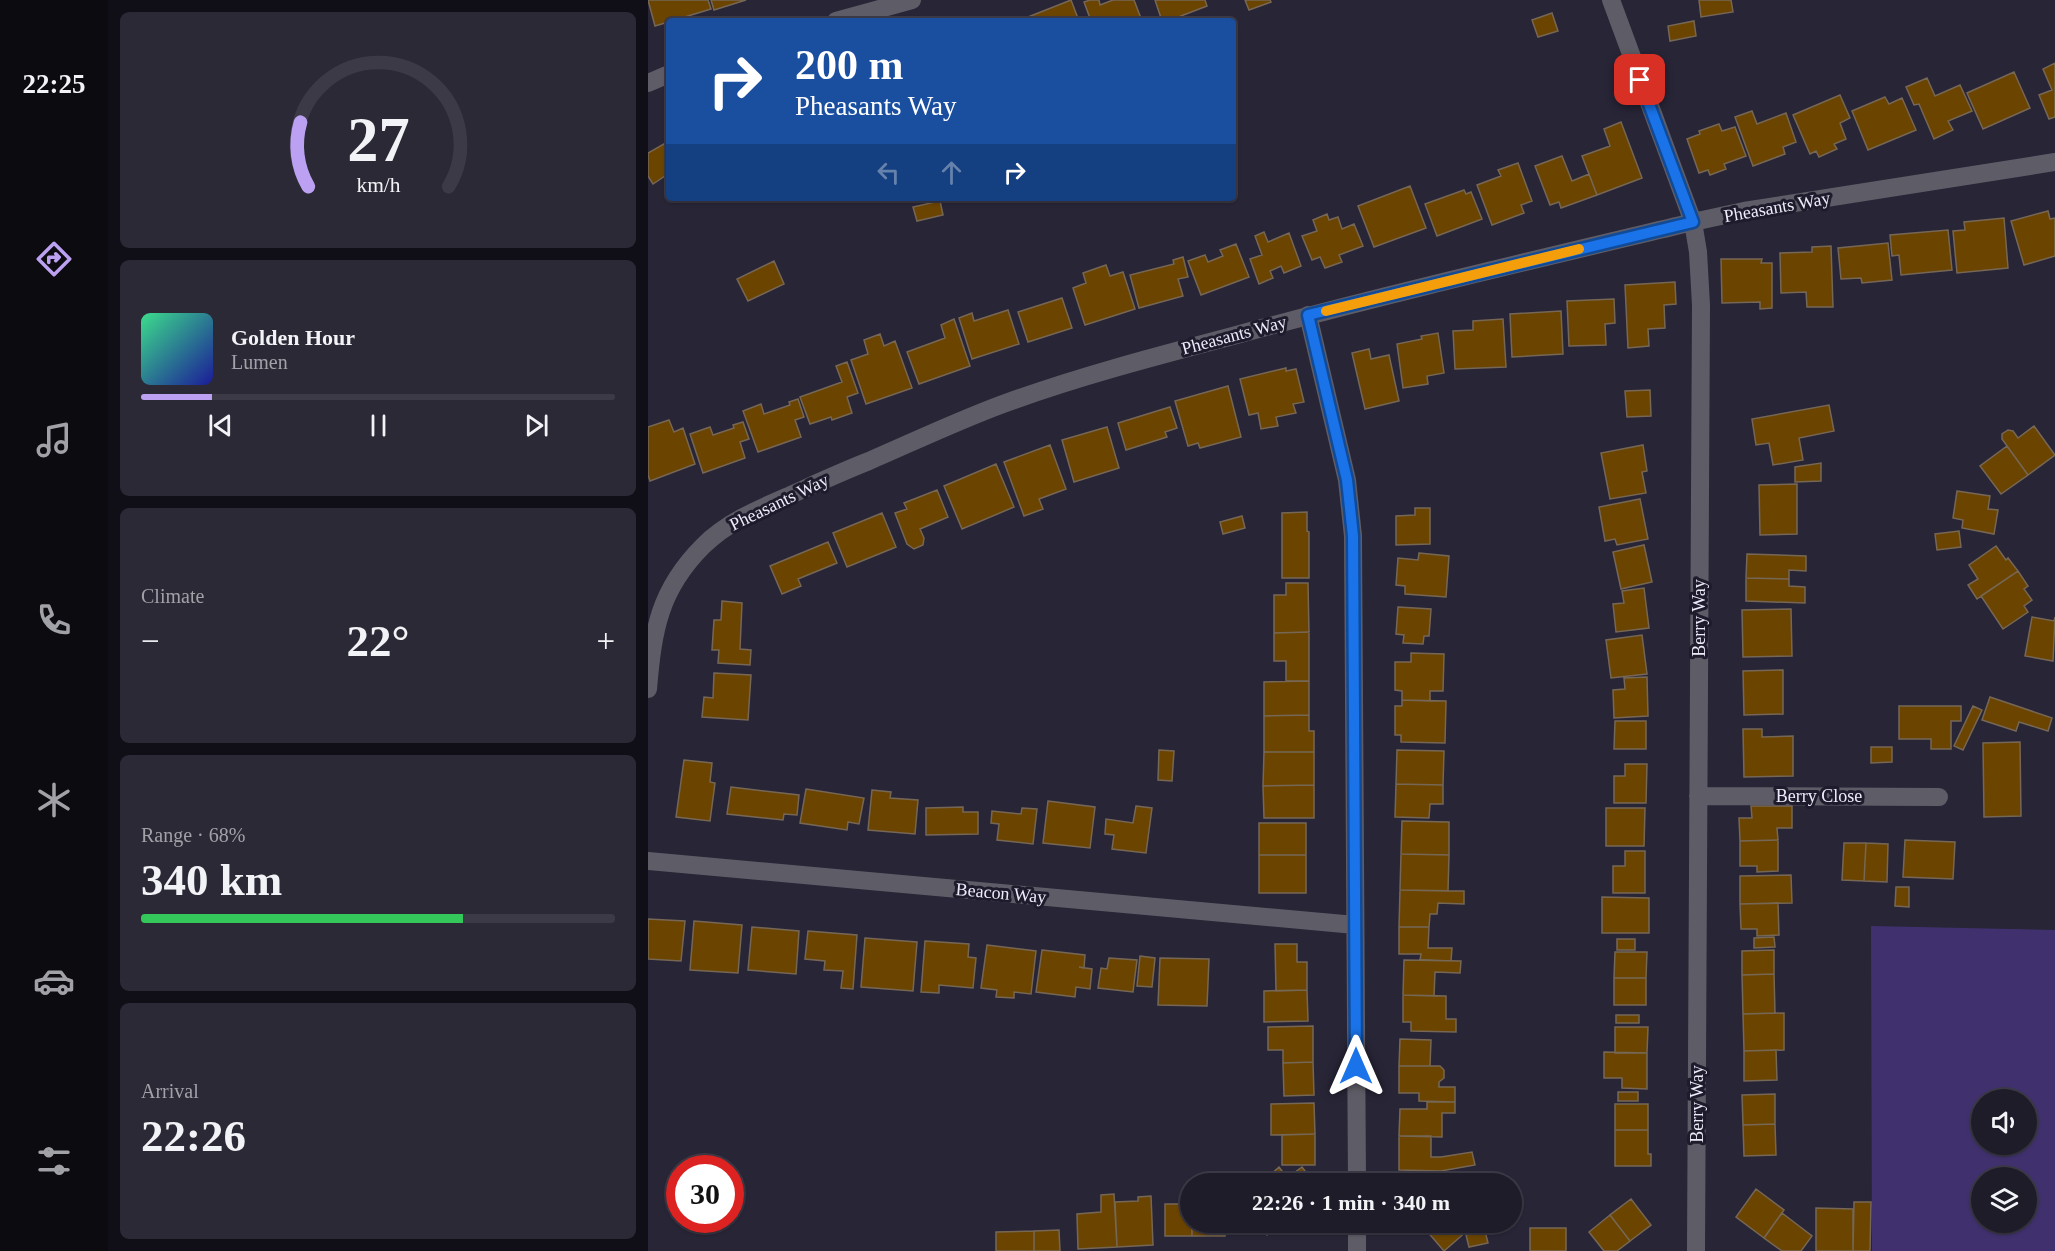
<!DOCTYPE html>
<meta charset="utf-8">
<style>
body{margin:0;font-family:"Times New Roman",serif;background:#2b2935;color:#f1f3f6;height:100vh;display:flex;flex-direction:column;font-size:22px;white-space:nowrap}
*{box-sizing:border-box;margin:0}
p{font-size:20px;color:#a1a1a8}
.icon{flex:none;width:33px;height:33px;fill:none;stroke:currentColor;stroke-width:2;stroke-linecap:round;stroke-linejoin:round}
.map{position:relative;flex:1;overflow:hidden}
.panel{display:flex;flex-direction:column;gap:12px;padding:12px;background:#100f17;width:540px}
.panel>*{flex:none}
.guide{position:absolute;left:18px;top:18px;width:570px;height:183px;border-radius:6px;box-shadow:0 2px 4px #0004,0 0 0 2px #3c3a46;background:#1a4fa0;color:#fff;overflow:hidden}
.fabs{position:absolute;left:1323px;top:1089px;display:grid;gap:12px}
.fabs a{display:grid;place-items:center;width:66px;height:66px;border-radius:50%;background:#1e1c29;box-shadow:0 2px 4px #0004,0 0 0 2px #3c3a46;font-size:30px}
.speed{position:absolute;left:18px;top:1155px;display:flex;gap:12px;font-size:30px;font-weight:700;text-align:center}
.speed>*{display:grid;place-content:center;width:78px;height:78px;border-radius:50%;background:#1e1c29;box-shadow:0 2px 4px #0004,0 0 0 2px #3c3a46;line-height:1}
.speed .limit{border:9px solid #d22;background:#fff;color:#111}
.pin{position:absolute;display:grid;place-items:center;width:51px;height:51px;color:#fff;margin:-26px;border-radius:12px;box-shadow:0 3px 9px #0006}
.me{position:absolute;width:66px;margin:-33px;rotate:0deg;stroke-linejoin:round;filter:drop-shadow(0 0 4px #0008)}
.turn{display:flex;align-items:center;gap:21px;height:126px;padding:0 30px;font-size:27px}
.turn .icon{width:78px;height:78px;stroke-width:2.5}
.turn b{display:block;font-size:42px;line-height:51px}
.lanes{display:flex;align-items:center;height:57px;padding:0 30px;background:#0003;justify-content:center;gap:30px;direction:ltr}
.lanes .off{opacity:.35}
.big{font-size:45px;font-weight:700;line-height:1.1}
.panel .card{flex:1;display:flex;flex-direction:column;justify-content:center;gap:9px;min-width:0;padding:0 21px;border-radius:9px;background:#2b2935}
.panel .dial{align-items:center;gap:0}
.dial svg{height:156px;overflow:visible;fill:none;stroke:#3c3a46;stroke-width:7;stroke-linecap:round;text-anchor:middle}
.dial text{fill:#f1f3f6;stroke:none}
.song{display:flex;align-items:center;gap:18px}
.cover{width:72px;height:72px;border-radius:9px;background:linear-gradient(135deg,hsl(150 70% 55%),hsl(240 70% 35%))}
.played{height:6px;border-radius:3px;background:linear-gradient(90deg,#bca0f2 15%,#3c3a46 15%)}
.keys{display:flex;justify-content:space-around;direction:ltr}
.heat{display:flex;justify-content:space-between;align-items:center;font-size:33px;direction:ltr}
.charge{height:9px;border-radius:4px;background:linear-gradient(90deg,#34c759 68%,#3c3a46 0)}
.trip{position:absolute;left:532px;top:1173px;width:342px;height:60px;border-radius:30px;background:#1e1c29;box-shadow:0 2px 4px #0004,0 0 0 2px #3c3a46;font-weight:700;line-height:60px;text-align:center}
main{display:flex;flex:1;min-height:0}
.tab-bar{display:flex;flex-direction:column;width:108px;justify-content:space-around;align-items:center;background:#0c0b10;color:#a1a1a8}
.tab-bar .icon{width:42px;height:42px}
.tab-bar .current{color:#bca0f2}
.tab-bar b{font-size:27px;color:#f1f3f6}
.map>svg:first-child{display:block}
</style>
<main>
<nav class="tab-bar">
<b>22:25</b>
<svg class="icon current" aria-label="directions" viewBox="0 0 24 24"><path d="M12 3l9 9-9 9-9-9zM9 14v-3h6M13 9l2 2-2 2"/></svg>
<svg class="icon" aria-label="music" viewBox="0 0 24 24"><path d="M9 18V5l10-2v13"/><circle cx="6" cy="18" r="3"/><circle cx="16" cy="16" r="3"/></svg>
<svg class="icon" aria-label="phone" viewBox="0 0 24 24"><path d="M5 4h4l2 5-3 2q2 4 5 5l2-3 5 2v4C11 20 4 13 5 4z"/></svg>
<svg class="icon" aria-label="climate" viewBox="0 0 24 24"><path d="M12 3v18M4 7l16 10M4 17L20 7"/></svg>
<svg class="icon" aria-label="car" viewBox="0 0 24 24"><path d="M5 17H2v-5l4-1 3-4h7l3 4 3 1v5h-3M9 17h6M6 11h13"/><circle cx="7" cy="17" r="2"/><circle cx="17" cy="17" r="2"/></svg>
<svg class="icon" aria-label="filters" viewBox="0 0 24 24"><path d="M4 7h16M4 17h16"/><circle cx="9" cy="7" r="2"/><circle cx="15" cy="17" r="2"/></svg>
</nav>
<section class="panel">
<div class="card dial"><svg viewBox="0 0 100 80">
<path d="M14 69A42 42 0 1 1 86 69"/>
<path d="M14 69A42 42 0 0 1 10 36" stroke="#bca0f2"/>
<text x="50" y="56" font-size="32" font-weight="700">27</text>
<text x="50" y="72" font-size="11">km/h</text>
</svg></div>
<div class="card">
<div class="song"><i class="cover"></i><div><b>Golden Hour</b><p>Lumen</p></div></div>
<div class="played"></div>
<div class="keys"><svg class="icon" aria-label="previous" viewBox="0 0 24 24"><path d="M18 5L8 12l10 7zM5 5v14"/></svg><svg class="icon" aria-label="pause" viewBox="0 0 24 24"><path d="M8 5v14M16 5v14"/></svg><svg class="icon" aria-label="next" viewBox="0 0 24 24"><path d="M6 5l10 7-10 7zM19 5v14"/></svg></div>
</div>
<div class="card"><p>Climate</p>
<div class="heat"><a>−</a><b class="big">22°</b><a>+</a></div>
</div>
<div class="card"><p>Range · 68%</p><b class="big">340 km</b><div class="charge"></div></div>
<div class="card"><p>Arrival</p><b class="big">22:26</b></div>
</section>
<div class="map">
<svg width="1407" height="1251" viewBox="0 0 1407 1251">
<rect width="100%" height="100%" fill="#282537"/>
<path fill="#40316e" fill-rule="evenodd" d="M1223,926L1407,930V1251H1224ZM1334,1100H1378V1144H1334ZM1334,1178H1378V1222H1334Z"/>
<path fill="#6b4400" stroke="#766755" stroke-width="1.5" d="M0,0H60L63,9L7,26Z
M63,0H98L66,10Z
M423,0L431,21H381L380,17Z
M442,0H451L452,5L465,0H486L494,21H443L436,2Z
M507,0H557L559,6L520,21H514Z
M597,0H622L623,2L601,10Z
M1051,0H1083L1085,12L1053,17Z
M904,13L910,31L890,37L884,20Z
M1046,21L1048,36L1022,41L1020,26Z
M1407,63V117L1401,119L1391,95L1404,90L1395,69Z
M1366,72L1382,108L1335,129L1319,93Z
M1279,78L1287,96L1312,85L1324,111L1300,121L1305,130L1286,139L1271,104L1266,105L1258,87Z
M1192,95L1202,118L1192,123L1198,139L1186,144L1189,149L1171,157L1168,151L1162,154L1145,115Z
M1237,97L1241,104L1254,98L1268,130L1220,150L1204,111Z
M1104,111L1109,124L1138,113L1148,142L1135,147L1137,154L1105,166L1087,117Z
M973,122L994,178L949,195L934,156L962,146L956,129Z
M1071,124L1074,131L1087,127L1098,156L1076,164L1078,169L1062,175L1060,170L1051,173L1039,139L1052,134L1051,131Z
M21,141V176L20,174L5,184L0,176V153Z
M914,156L924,181L941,174L949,195L913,208L911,202L902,205L887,166Z
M870,163L884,201L873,205L876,213L844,225L829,185L853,176L850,170Z
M762,186L778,228L726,247L710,206Z
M816,190L818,194L823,192L834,219L789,236L777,204Z
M292,201L295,215L269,221L265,207Z
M1400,211L1402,219L1407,218V256L1376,265L1363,221Z
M679,214L681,220L690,217L694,229L706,224L715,246L691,255L694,262L677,268L672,257L664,260L654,236L669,231L665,220Z
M1356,218L1360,268L1309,273L1305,231L1317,230L1316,222Z
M1300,230L1304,270L1253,275L1251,255L1244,256L1242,235Z
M616,232L620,242L641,233L653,266L636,273L633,266L622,271L625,278L611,284L602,259L614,255L607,236Z
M1240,243L1244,280L1214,283L1213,278L1193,279L1190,248Z
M588,244L601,277L553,295L540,261L557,255L560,262L575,256L572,250Z
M1183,246L1185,307H1159L1158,292L1133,293L1132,253L1164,252V247Z
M535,257L540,277L530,279L535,296L491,308L482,275L526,264L525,260Z
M1073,259H1114L1113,263H1124V308L1112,309V302L1074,303Z
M126,261L136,284L100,301L89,279Z
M458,265L462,276L475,272L487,309L437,325L425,288L438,283L435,273Z
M1027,282L1028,304L1016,305L1017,328L1000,329L1001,346L980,348L977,285Z
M414,298L424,328L380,342L370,312Z
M966,299L967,323L957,324L958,345L921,346L919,301Z
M360,310L371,344L324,359L311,318L324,313L326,321Z
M913,311L915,354L864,357L862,314Z
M306,319L322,366L271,384L259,352L297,338L293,325Z
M855,319L858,367L807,369L805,331L825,330V321Z
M790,333L796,373L779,376L780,384L755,388L749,344L774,339L773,336Z
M232,334L236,346L247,341L264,388L218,404L203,360L220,354L216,340Z
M721,349L723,359L741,355L751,401L717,409L704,353Z
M199,362L210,393L199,397L204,413L184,420L183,417L162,424L152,397L194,382L188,366Z
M638,368V371L648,369L656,402L645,404L648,413L628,417L630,426L613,429L610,413L601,415L592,379Z
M580,386L593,437L552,448L550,443L540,446L527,401Z
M1002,390L1003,416L979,417L977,391Z
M150,399L156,417L147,420L153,437L110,452L95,411L113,404L116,414L142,405L141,402Z
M1181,405L1186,431L1151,438L1155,460L1125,465L1121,443L1108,445L1104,419Z
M522,407L529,428L517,432L519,437L478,450L470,423Z
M21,420L26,432L35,428L47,464L2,481L0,475V427Z
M95,422L101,439L92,442L97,458L55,473L42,434L62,427L65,435L86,428L85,425Z
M1386,426L1407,455L1380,475L1354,439V434L1360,430L1365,431L1370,438Z
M459,427L471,468L426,482L414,440Z
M402,445L418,489L391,499L395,509L376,516L356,462Z
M995,445L999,471L994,472L998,493L962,499L953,453Z
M1359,446L1380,475L1353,494L1332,466Z
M1173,463V481L1147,482V467Z
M348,464L366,507L314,529L296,486Z
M1149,484V534L1112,535L1111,485Z
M289,490L300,517L272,529L276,538L275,545L266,549L259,544L247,513L259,509L256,503Z
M1309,491L1342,496L1340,509L1350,510L1346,534L1314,528L1315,520L1305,518Z
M992,499L1000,539L969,545L967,539L957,541L951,507Z
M767,508H782V544L748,545V516L767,515Z
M659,512V531L661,532V578H634V513Z
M234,513L248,547L199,567L185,533Z
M594,516L597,528L575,534L572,522Z
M1311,531L1313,547L1289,550L1287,534Z
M180,542L189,563L150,579L153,586L134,594L122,566Z
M996,545L1004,582L973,589L965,552Z
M1348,546L1358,560L1360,558L1370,571L1329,599L1320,585L1330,579L1321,565Z
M771,553L801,556L798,597L757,594V586L748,585L750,558L770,560Z
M1099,554L1158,556V571L1141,570V579L1098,578Z
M1370,571L1380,586L1376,589L1384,600L1376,606L1380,612L1355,629L1333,596Z
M1098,578L1141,579V586L1157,587V603L1098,601Z
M638,583H660L661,632L626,633V595H638Z
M996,588L1001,628L968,632L965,604L976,603L974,591Z
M74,601L94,603L92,649L103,650L102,665L70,663L71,650H64L66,620H73Z
M750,607L783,609L781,636H776L775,644L755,643L756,635L748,634Z
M1143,609L1144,656L1095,657L1094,610Z
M1384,617L1406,621L1407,617L1405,661L1377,656Z
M661,632V681H638V661H626V633Z
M994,635L999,674L963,678L958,640Z
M763,653L796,654L795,691H782V701L754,700V691L747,690V662H763Z
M1135,670V714L1096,715L1095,671Z
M66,673L103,675L100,720L54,717L56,697L65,698Z
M999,677L1000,716L966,718L965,690L977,689L976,678Z
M661,681V715L616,716V682Z
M1342,697L1404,718L1400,731L1371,722L1368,731L1334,720Z
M754,700L798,701L797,743L753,742V735H747V706H754Z
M1251,706H1313V721H1303V749H1283V739H1251Z
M1325,706L1334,710L1315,750L1306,746Z
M661,715V731H666V752H616V716Z
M967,721H998V749H966Z
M1095,729H1114V737L1145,736V776L1096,777Z
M1372,742L1373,816L1336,817L1335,743Z
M1223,747H1244V762L1223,763Z
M511,750L526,751L524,781L510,780Z
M749,750L796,751L795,785L748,784Z
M616,752H666V785L615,786Z
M36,760L64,763L62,782L67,783L62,821L28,817Z
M977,764H999L998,803H966V776H977Z
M748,784L795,785V804H782L781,818L747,817Z
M666,785V818H616L615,786Z
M83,787L151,795L149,815L136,814L135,820L79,814Z
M158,789L216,798L211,824L200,822L199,830L152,823Z
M224,790L243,792L242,798L270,800L267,834L220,830Z
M400,801L447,807L442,848L395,843Z
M488,806L504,808L498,853L464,849L466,835L457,834L458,819L485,823Z
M1103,806H1144V828H1129L1130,840L1092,841L1091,818H1104Z
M315,807V812H330V834L278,835V808Z
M374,808L389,809L385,844L349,840L351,824L343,823L344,811L373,814Z
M958,808H997L996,846H958Z
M754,821L801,822V855L753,854Z
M611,823H658V855H611Z
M1130,840V871L1109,872V866H1092V841Z
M1257,840L1307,842L1305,879L1255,877Z
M1196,843H1218L1216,881L1194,880Z
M1218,843L1240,844L1239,882L1216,881Z
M977,851H997V893H965V866H977Z
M753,854L801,855L800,891L752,890Z
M611,855H658V893H611Z
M1143,875L1144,903L1092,904V876Z
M1248,887H1261V907L1247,906Z
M752,890L816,891V904L790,903L789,914H782L781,927H751Z
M954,897L1001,898V933H954Z
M1130,903L1131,935L1109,936V929H1093L1092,904Z
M0,919L37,921L33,961L0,959Z
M46,921L94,925L90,973L42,970Z
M104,927L151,931L148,974L100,970Z
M751,927H781L780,948H804L803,961L772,960L773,954H751Z
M160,931L209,935L205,989L193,988L195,971L176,970L177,961L157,959Z
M1126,937L1127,947L1106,948V938Z
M217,938L269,942L265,991L213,987Z
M969,939H987V950H969Z
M277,941L321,944L320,957L328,958L325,988L291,985V993L273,992Z
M627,944H649V962H659V990L628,991Z
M339,945L388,951L383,994L366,992V998L348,997L349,990L333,988Z
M394,950L437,955L436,968L431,967L444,969L442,989L428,987L427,997L388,992Z
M1126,950V974L1094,975V951Z
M967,952H999L998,978H966Z
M492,956L507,958L504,987L489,986Z
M461,958L489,960L485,992L450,988L453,968L459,969Z
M512,958L561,959L559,1006L510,1005Z
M756,960L813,961L812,973L787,972L786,996L755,995Z
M1126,974L1127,1013L1095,1014L1094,975Z
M966,978H998V1005H966Z
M659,990L660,1021L616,1022V991Z
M755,995L798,996V1019H808V1032L763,1031V1022H755Z
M1136,1013V1050L1096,1051L1095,1014Z
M968,1015H991V1023H968Z
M665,1026V1062L635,1063V1050H620V1027Z
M967,1027H1000L999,1053H967Z
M752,1039L783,1040L782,1066H751Z
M1128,1050L1129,1080L1096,1081V1051Z
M956,1052L999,1053V1089L974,1088V1078H956Z
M665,1062L666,1095L636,1096L635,1063Z
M751,1066H792L796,1070V1078L791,1082V1087H807V1102L771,1101V1093H751Z
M970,1092H990V1101H970Z
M1127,1094V1124L1095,1125L1094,1095Z
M779,1102H807V1113H794V1137L751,1136L752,1109H779Z
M666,1103L667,1134L623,1135V1104Z
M967,1104H1000V1130H967Z
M1127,1124L1128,1155L1096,1156L1095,1125Z
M967,1130H1000V1154H1003V1166H967Z
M667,1134V1165H634V1135Z
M751,1136H783V1157H793L824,1152L827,1165L793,1171L751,1170Z
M631,1167L639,1178L654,1167L667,1184H612Z
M765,1174H782L790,1184H755Z
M1108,1189L1136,1210L1116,1238L1088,1217Z
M466,1194L469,1247L430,1249L429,1214L453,1212V1195Z
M503,1196L505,1245L469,1247L467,1202L490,1201V1197Z
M983,1199L1003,1225L982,1241L962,1215Z
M1206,1202H1223L1222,1251H1205Z
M517,1204H543L544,1236H517Z
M1168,1208L1205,1209V1251H1168Z
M1134,1213L1164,1236L1153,1251H1134L1116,1238Z
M962,1215L982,1241L969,1251H956L941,1232Z
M544,1222H577V1236H544Z
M608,1222H635L619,1235Z
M786,1222H812L819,1231L796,1251L778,1230Z
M882,1228H918V1251H882Z
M411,1230L412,1251H386V1231Z
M386,1231V1251H348V1232Z
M837,1231L840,1243L821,1247L818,1235Z"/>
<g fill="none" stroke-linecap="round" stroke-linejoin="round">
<path stroke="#5e5d67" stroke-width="18" d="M963,0L1045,222L1050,252L1053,305L1048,1251
M188,21L264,0
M0,83L21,74
M660,315L699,480L705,536L709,1184
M0,689C5,630 11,590 55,546C78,523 108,510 138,497C165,485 193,472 221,461C265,442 309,421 355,404C429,377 505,357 581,337C735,295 890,259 1045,222L1096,211L1407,162
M1050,796L1291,797
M0,861L707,925
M709,1222V1251"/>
</g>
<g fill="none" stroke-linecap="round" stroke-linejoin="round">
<defs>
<path id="route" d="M708,1066L705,536L699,480L660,315L1045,222L992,80"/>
</defs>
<use href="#route" stroke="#114b97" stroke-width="15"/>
<use href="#route" stroke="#1a73e8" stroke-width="10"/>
<path stroke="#f59e0b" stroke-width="10" d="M678,311L931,249"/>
</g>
<g text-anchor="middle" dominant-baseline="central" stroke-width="6" stroke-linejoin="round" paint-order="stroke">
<g font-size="18" fill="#edebf8" stroke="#1e1b2d">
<text transform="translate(1129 207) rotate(-10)">Pheasants Way</text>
<text transform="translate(586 335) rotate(-15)">Pheasants Way</text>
<text transform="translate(131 502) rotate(-26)">Pheasants Way</text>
<text transform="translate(1051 618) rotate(-90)">Berry Way</text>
<text x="1171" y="796">Berry Close</text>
<text transform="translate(353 893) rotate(5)">Beacon Way</text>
<text transform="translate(1049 1104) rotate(-90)">Berry Way</text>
</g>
</g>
</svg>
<div class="fabs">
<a><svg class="icon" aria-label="sound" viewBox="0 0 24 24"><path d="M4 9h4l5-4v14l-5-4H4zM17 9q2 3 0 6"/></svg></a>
<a><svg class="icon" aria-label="layers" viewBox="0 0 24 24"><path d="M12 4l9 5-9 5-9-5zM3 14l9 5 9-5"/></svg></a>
</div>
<div class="speed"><div class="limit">30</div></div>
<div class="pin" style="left:992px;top:80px;background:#d93025"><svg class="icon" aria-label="arrive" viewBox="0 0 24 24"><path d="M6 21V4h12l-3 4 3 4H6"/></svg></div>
<svg class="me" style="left:708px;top:1066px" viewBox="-20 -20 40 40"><path d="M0-17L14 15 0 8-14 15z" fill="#1a73e8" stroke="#fff" stroke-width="4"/></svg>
<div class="trip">22:26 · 1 min · 340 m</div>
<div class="guide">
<div class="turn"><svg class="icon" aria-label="right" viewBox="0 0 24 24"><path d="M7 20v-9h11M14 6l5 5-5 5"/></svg><div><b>200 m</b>Pheasants Way</div></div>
<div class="lanes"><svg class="icon off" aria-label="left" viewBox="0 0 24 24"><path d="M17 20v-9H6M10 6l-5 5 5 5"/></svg><svg class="icon off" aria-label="ahead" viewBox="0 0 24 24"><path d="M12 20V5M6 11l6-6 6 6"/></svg><svg class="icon" aria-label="right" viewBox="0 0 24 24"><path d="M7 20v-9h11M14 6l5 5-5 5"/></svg></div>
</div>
</div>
</main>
